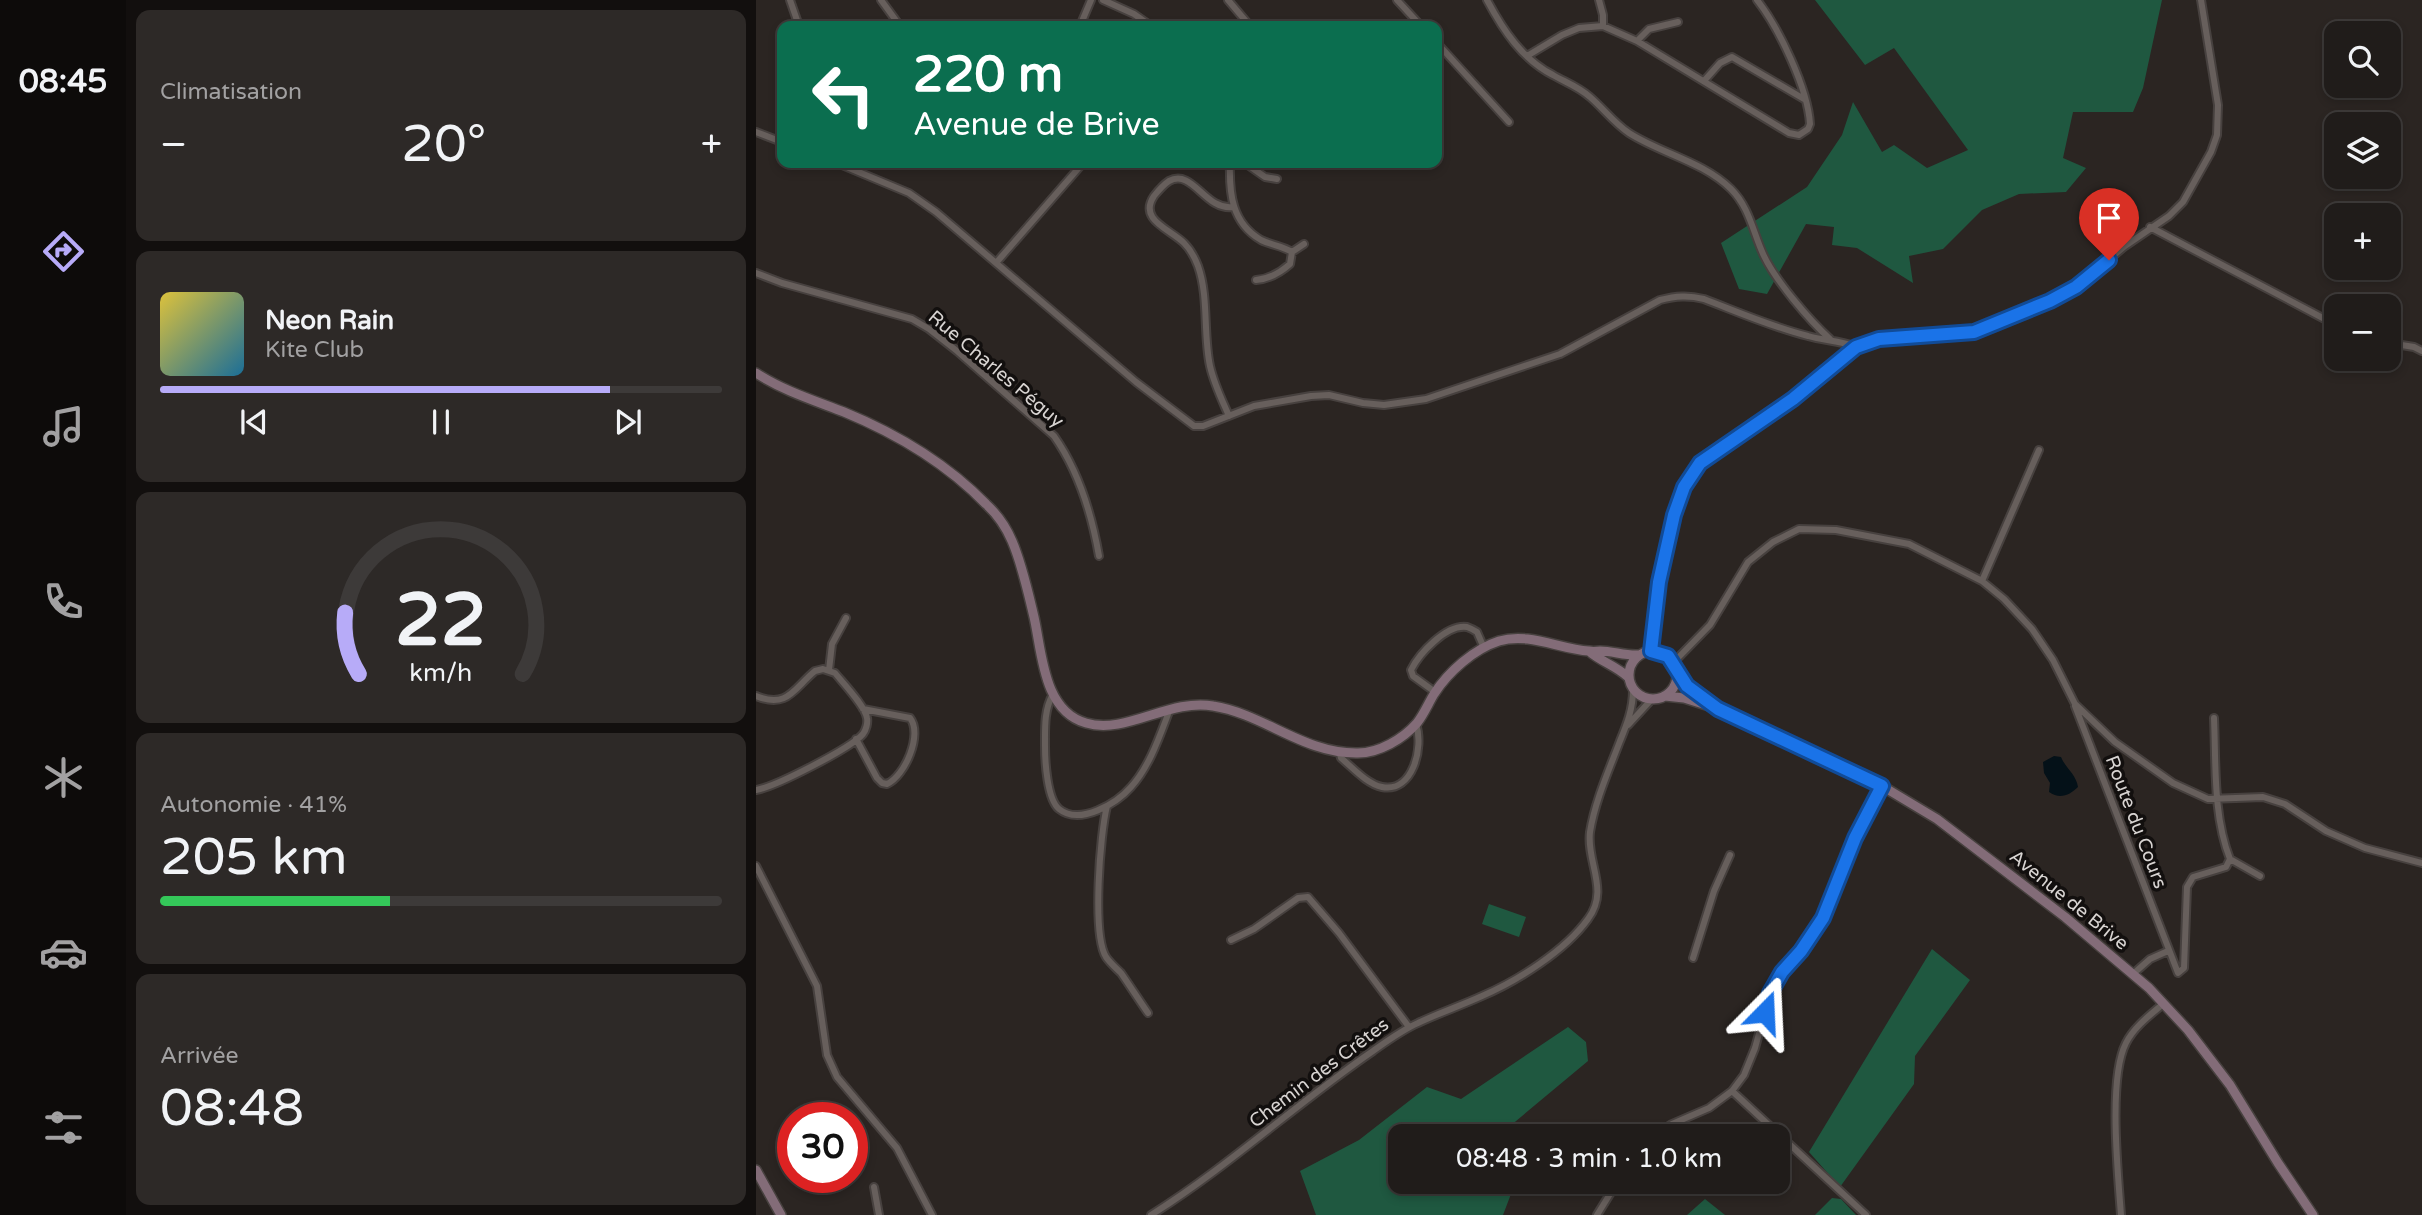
<!DOCTYPE html>
<html lang="fr">
<meta charset="utf-8">
<style>
body{margin:0;font-family:"Varela Round",sans-serif;background:#2d2927;color:#f1f3f6;height:100vh;display:flex;flex-direction:column;font-size:26px;white-space:nowrap}
*{box-sizing:border-box;margin:0}
p{font-size:23px;color:#a2a1a2}
.icon{flex:none;width:38px;height:38px;fill:none;stroke:currentColor;stroke-width:2;stroke-linecap:round;stroke-linejoin:round}
.map{position:relative;flex:1;overflow:hidden}
.drawer{display:flex;flex-direction:column;gap:10px;padding:10px;background:#120f0e;width:630px}
.drawer>*{flex:none}
.top-card{position:absolute;left:21px;top:21px;width:665px;height:147px;border-radius:14px;box-shadow:0 4px 10px #0003,0 0 0 2px #3d3a39;background:#0b6e4f;color:#fff;overflow:hidden}
.fabs{position:absolute;left:1568px;top:21px;display:grid;gap:14px}
.fabs a{display:grid;place-items:center;width:77px;height:77px;border-radius:14px;background:#201c1a;box-shadow:0 4px 10px #0003,0 0 0 2px #3d3a39;font-size:35px}
.speed{position:absolute;left:21px;top:1102px;display:flex;gap:14px;font-size:35px;font-weight:700;text-align:center}
.speed>*{display:grid;place-content:center;width:91px;height:91px;border-radius:50%;background:#201c1a;box-shadow:0 4px 10px #0003,0 0 0 2px #3d3a39;line-height:1}
.speed .limit{border:10px solid #d22;background:#fff;color:#111}
.pin{position:absolute;display:grid;place-items:center;width:60px;height:60px;color:#fff;margin:-72px -30px;border-radius:50% 50% 50% 0;rotate:-45deg;box-shadow:0 0 7px #0007}
.pin .icon{rotate:45deg}
.me{position:absolute;width:77px;margin:-38px;rotate:21deg;stroke-linejoin:round;filter:drop-shadow(0 0 5px #0008)}
.turn{display:flex;align-items:center;gap:24px;height:147px;padding:0 21px;font-size:32px}
.turn .icon{width:91px;height:91px;stroke-width:2.5}
.turn b{display:block;font-size:49px;line-height:60px}
.big{font-size:52px;font-weight:600;line-height:1.1}
.drawer .card{flex:1;display:flex;flex-direction:column;justify-content:center;gap:10px;min-width:0;padding:0 24px;border-radius:14px;background:#2d2927}
.drawer .dial{align-items:center;gap:0}
.dial svg{height:182px;overflow:visible;fill:none;stroke:#3d3a39;stroke-width:7;stroke-linecap:round;text-anchor:middle}
.dial text{fill:#f1f3f6;stroke:none}
.song{display:flex;align-items:center;gap:21px}
.cover{width:84px;height:84px;border-radius:10px;background:linear-gradient(135deg,hsl(50 70% 55%),hsl(200 70% 35%))}
.played{height:7px;border-radius:4px;background:linear-gradient(90deg,#b7abf8 80%,#3d3a39 80%)}
.keys{display:flex;justify-content:space-around;direction:ltr}
.heat{display:flex;justify-content:space-between;align-items:center;font-size:38px;direction:ltr}
.charge{height:10px;border-radius:5px;background:linear-gradient(90deg,#34c759 41%,#3d3a39 0)}
.trip{position:absolute;left:632px;top:1124px;width:402px;height:70px;border-radius:14px;background:#201c1a;box-shadow:0 4px 10px #0003,0 0 0 2px #3d3a39;font-weight:600;line-height:70px;text-align:center}
main{display:flex;flex:1;min-height:0}
.tab-bar{display:flex;flex-direction:column;width:126px;justify-content:space-around;align-items:center;background:#0d0b0a;color:#a2a1a2}
.tab-bar .icon{width:49px;height:49px}
.tab-bar .selected{color:#b7abf8}
.tab-bar b{font-size:32px;color:#f1f3f6}
.map>svg:first-child{display:block}
</style>
<main>
<nav class="tab-bar">
<b>08:45</b>
<svg class="icon selected" aria-label="directions" viewBox="0 0 24 24"><path d="M12 3l9 9-9 9-9-9zM9 14v-3h6M13 9l2 2-2 2"/></svg>
<svg class="icon" aria-label="music" viewBox="0 0 24 24"><path d="M9 18V5l10-2v13"/><circle cx="6" cy="18" r="3"/><circle cx="16" cy="16" r="3"/></svg>
<svg class="icon" aria-label="phone" viewBox="0 0 24 24"><path d="M5 4h4l2 5-3 2q2 4 5 5l2-3 5 2v4C11 20 4 13 5 4z"/></svg>
<svg class="icon" aria-label="climate" viewBox="0 0 24 24"><path d="M12 3v18M4 7l16 10M4 17L20 7"/></svg>
<svg class="icon" aria-label="car" viewBox="0 0 24 24"><path d="M5 17H2v-5l4-1 3-4h7l3 4 3 1v5h-3M9 17h6M6 11h13"/><circle cx="7" cy="17" r="2"/><circle cx="17" cy="17" r="2"/></svg>
<svg class="icon" aria-label="filters" viewBox="0 0 24 24"><path d="M4 7h16M4 17h16"/><circle cx="9" cy="7" r="2"/><circle cx="15" cy="17" r="2"/></svg>
</nav>
<section class="drawer">
<div class="card"><p>Climatisation</p>
<div class="heat"><a>−</a><b class="big">20°</b><a>+</a></div>
</div>
<div class="card">
<div class="song"><i class="cover"></i><div><b>Neon Rain</b><p>Kite Club</p></div></div>
<div class="played"></div>
<div class="keys"><svg class="icon" aria-label="previous" viewBox="0 0 24 24"><path d="M18 5L8 12l10 7zM5 5v14"/></svg><svg class="icon" aria-label="pause" viewBox="0 0 24 24"><path d="M8 5v14M16 5v14"/></svg><svg class="icon" aria-label="next" viewBox="0 0 24 24"><path d="M6 5l10 7-10 7zM19 5v14"/></svg></div>
</div>
<div class="card dial"><svg viewBox="0 0 100 80">
<path d="M14 69A42 42 0 1 1 86 69"/>
<path d="M14 69A42 42 0 0 1 8 42" stroke="#b7abf8"/>
<text x="50" y="56" font-size="32" font-weight="700">22</text>
<text x="50" y="72" font-size="11">km/h</text>
</svg></div>
<div class="card"><p>Autonomie · 41%</p><b class="big">205 km</b><div class="charge"></div></div>
<div class="card"><p>Arrivée</p><b class="big">08:48</b></div>
</section>
<div class="map">
<svg width="1666" height="1215" viewBox="0 0 1666 1215">
<rect width="100%" height="100%" fill="#2b2522"/>
<path fill="#1f5840" d="M1059,0H1406L1387,88L1377,112H1317L1307,158L1330,168L1310,192L1263,194L1226,210L1187,249L1153,256L1157,283L1101,248L1076,245L1078,227L1050,224L1011,294L983,289L965,243L1051,187L1086,135L1097,102L1126,152L1138,145L1171,168L1212,150L1138,48L1109,65Z
M733,904L770,917L763,937L726,924Z
M1176,949L1214,980L1159,1056L1158,1084L1084,1187L1053,1152Z
M812,1027L830,1042L832,1061L742,1136H644V1181H748L755,1194L747,1215H560L544,1171L603,1140L671,1087L705,1099Z
M1076,1198L1085,1199L1100,1215H1059Z
M949,1199L969,1215H931Z"/>
<path fill="#041118" d="M1298,756L1305,757C1310,769 1320,774 1322,787C1314,795 1304,800 1293,792L1294,783L1288,773L1287,762Z"/>
<g fill="none" stroke-linecap="round" stroke-linejoin="round">
<defs>
<path id="street" d="M34,0L43,26
M125,0L144,26
M347,0L378,14L395,26
M472,0L494,26
M641,0L665,26
M731,0C747,30 766,59 797,75C809,82 823,87 834,97C847,108 858,123 873,133C906,154 946,161 975,189C994,208 997,233 1008,256C1020,281 1053,320 1074,339
M843,0L847,15V26
M324,26L335,0
M881,41L893,29L922,22
M681,43L753,122
M771,56L806,35L823,28L847,26L881,41L1033,133L1043,135L1052,129L1054,124C1052,89 1023,28 1001,0
M948,81L964,63L976,57L1048,99
M0,132L26,142
M81,163L153,193L180,212L380,382L438,426H447L498,406L555,396L573,395L607,403L628,405L670,399L804,354L904,300C920,296 932,295 948,299C982,312 1016,327 1052,336C1068,341 1084,340 1100,347
M474,163C473,194 476,223 505,240C515,245 527,246 536,252L534,264C525,272 513,279 500,280
M489,163L509,177L521,179
M1394,227L1580,325
M536,252L548,244
M240,263L327,163
M0,273L26,283L156,319L173,329L201,351L298,436C322,470 336,516 343,556
M1633,343L1658,347L1666,351
M473,416C466,400 458,384 454,366C447,334 453,297 442,266C439,258 434,249 428,243C414,229 382,220 398,196C402,191 407,185 413,181C437,168 449,211 477,207
M1226,581L1283,450
M895,651L903,582L917,515L928,487L944,462L1037,399L1100,347L1123,339L1218,332L1295,301L1320,287L1369,246L1413,216L1427,202L1455,152L1461,135L1462,105L1445,0
M917,663L954,625L992,562L1017,542L1043,529L1080,530L1153,544L1226,581L1248,599L1276,629L1297,660L1319,704L1359,742L1417,783L1452,799L1507,797L1529,804L1570,831L1609,848L1666,863
M73,670L76,644L90,618
M679,692L657,676L655,670C663,654 690,624 711,627C714,628 718,630 721,632L728,648
M297,694C288,710 289,728 289,746C289,761 291,799 303,809C324,826 361,803 375,787C394,766 404,735 414,709
M0,696C32,709 38,688 59,671L67,669L79,673C87,683 109,706 111,718C112,723 110,730 107,734C95,748 19,787 0,790
M1319,706L1422,973L1428,968L1431,887L1437,877L1470,867L1474,859C1457,816 1460,764 1458,718
M872,725L895,700
M100,739L121,778L126,783L131,784C149,776 167,734 154,718L107,709
M583,751L585,758C597,768 611,784 626,787C657,793 668,747 660,724
M351,806C344,834 336,934 350,957C354,963 360,968 365,973C374,986 383,1000 392,1013
M1474,859L1504,876
M0,866L61,986L71,1055L81,1077L141,1148L176,1215
M475,940L498,929L542,898L552,897L583,933L653,1027
M937,958L958,891L974,855
M1377,974L1394,959L1412,951
M898,1136L916,1124L953,1108L976,1091
M118,1187L123,1215
M395,1215C473,1166 541,1103 617,1051C631,1041 646,1030 662,1023C683,1013 704,1006 726,996C761,981 809,951 832,919C854,890 830,862 834,832C839,801 853,770 864,741C871,724 877,709 877,690
M841,1215L862,1181
M1110,1215L976,1091L988,1075L999,1048L1014,994L1026,972L1045,951L1067,918L1099,838L1126,786
M1365,1215C1362,1174 1352,1078 1370,1043C1378,1027 1394,1015 1407,1004"/>
<path id="secondary" d="M0,373C28,391 57,400 88,412C139,433 191,464 230,504C241,514 250,527 256,541C266,564 272,592 278,617C286,652 287,711 330,723C370,735 414,698 457,706C508,714 548,754 602,753C623,753 647,739 661,723C668,714 672,704 678,694C692,672 718,649 743,641C773,632 803,649 833,651C840,652 836,651 844,651C857,651 869,656 883,655
M873 675a24 24 0 1 1 48 0a24 24 0 1 1-48 0Z
M834,652C846,662 860,666 872,677
M921,672L931,686L955,704
M909,696L928,698L963,709L1126,786L1181,819L1309,917L1393,988L1432,1030L1474,1085L1522,1163L1557,1215
M0,1170L25,1215"/>
</defs>
<use href="#street" stroke="#47413f" stroke-width="10"/>
<use href="#secondary" stroke="#47413f" stroke-width="12"/>
<use href="#street" stroke="#675f5c" stroke-width="6"/>
<use href="#secondary" stroke="#836c78" stroke-width="9"/>
</g>
<g fill="none" stroke-linecap="round" stroke-linejoin="round">
<defs>
<path id="route" d="M1009,1012L1014,993L1026,972L1045,951L1067,918L1099,838L1126,786L962,709L931,686L912,656L895,651L903,582L918,515L928,487L944,463L1037,399L1100,347L1123,339L1218,332L1294,301L1320,287L1353,260"/>
</defs>
<use href="#route" stroke="#114b97" stroke-width="18"/>
<use href="#route" stroke="#1a73e8" stroke-width="12"/>
</g>
<g text-anchor="middle" dominant-baseline="central" stroke-width="7" stroke-linejoin="round" paint-order="stroke">
<g font-size="19" fill="#d8d4d2" stroke="#120f0e">
<text transform="translate(240 369) rotate(40)">Rue Charles Péguy</text>
<text transform="translate(1380 822) rotate(69)">Route du Cours</text>
<text transform="translate(1313 900) rotate(39)">Avenue de Brive</text>
<text transform="translate(563 1073) rotate(-37)">Chemin des Crêtes</text>
</g>
</g>
</svg>
<div class="fabs">
<a><svg class="icon" aria-label="search" viewBox="0 0 24 24"><circle cx="10" cy="10" r="6"/><path d="M15 15l6 6"/></svg></a>
<a><svg class="icon" aria-label="layers" viewBox="0 0 24 24"><path d="M12 4l9 5-9 5-9-5zM3 14l9 5 9-5"/></svg></a>
<a>+</a>
<a>−</a>
</div>
<div class="speed"><div class="limit">30</div></div>
<div class="pin" style="left:1353px;top:260px;background:#d93025"><svg class="icon" aria-label="arrive" viewBox="0 0 24 24"><path d="M6 21V4h12l-3 4 3 4H6"/></svg></div>
<svg class="me" style="left:1009px;top:1012px" viewBox="-20 -20 40 40"><path d="M0-17L14 15 0 8-14 15z" fill="#1a73e8" stroke="#fff" stroke-width="4"/></svg>
<div class="trip">08:48 · 3 min · 1.0 km</div>
<div class="top-card">
<div class="turn"><svg class="icon" aria-label="left" viewBox="0 0 24 24"><path d="M17 20v-9H6M10 6l-5 5 5 5"/></svg><div><b>220 m</b>Avenue de Brive</div></div>
</div>
</div>
</main>
